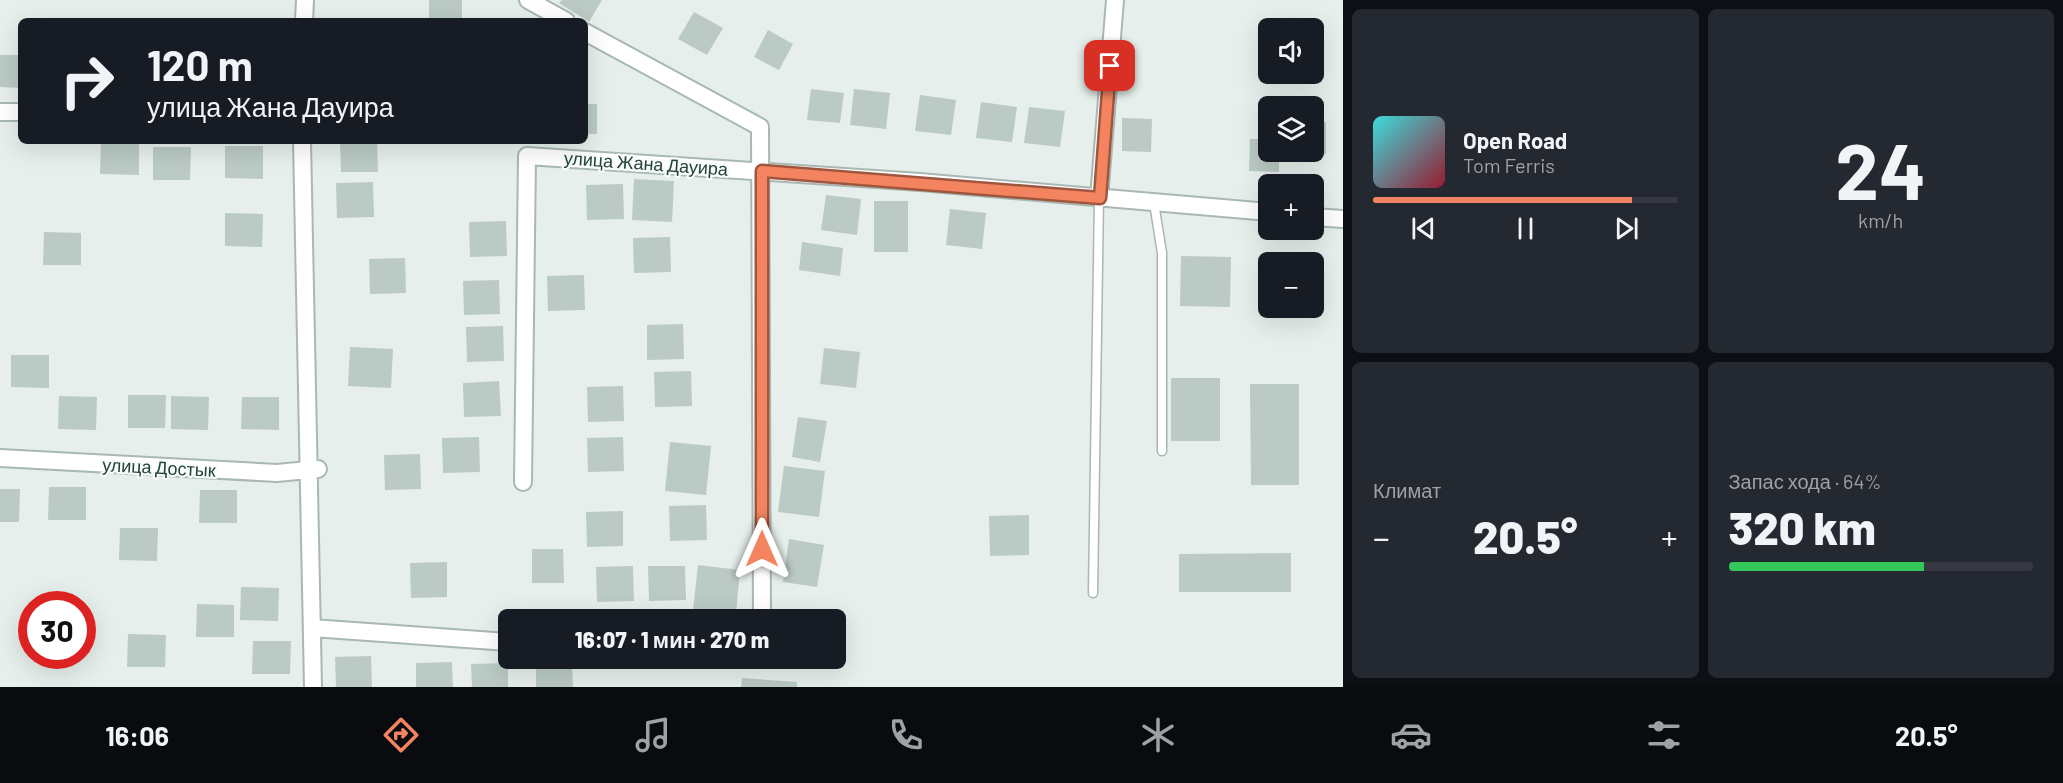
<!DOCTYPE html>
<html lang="ru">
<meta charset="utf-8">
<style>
body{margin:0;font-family:Barlow,sans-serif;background:#242831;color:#f1f3f6;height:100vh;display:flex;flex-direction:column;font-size:22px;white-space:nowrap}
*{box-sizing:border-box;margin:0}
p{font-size:20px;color:#9ea1a6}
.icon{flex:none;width:33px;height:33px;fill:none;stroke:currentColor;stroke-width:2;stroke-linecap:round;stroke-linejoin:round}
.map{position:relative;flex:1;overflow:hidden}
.side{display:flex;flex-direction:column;gap:9px;padding:9px;background:#0d0f14;width:720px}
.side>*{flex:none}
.hud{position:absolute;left:18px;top:18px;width:570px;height:126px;border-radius:9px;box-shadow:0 6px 24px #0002;background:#171b24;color:#f1f3f6;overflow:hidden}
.tools{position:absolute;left:1258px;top:18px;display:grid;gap:12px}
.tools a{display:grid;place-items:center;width:66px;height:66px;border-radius:9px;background:#171b24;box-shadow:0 6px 24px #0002;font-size:30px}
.speed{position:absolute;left:18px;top:591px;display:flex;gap:12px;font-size:30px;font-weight:700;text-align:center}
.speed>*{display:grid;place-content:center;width:78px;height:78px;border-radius:50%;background:#171b24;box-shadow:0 6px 24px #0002;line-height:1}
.speed .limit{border:9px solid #d22;background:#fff;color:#111}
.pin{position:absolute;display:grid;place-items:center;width:51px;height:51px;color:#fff;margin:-26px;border-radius:12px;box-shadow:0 3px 9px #0006}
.me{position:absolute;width:66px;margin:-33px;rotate:0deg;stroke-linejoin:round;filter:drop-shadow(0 0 4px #0008)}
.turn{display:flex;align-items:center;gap:21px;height:126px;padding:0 30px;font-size:27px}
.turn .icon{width:78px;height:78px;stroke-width:2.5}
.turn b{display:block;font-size:42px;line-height:51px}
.big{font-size:45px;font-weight:800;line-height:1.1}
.side .widget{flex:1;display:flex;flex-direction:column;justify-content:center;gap:9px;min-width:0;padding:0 21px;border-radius:9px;background:#242831}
.side .dial{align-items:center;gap:0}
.dial b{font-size:78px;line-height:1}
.song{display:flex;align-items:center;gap:18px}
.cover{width:72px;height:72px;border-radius:9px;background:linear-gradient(135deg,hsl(180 70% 55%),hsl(350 70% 35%))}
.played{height:6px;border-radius:3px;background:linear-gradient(90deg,#f4845f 85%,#363941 85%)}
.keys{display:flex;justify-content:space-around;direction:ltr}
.heat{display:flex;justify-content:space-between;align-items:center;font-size:33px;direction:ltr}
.charge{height:9px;border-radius:4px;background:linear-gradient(90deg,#34c759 64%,#363941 0)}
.side .tiles{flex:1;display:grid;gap:9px;grid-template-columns:repeat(2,1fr)}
.trip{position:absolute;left:498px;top:609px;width:348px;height:60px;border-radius:9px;background:#171b24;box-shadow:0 6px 24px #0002;font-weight:800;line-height:60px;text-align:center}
.dock{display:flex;height:96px;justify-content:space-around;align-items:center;background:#090b0e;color:#9ea1a6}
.dock .icon{width:42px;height:42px}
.dock .current{color:#f4845f}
.dock b{font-size:27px;color:#f1f3f6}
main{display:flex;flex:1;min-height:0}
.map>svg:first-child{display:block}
</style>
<main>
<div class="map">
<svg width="1343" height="687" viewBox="0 0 1343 687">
<rect width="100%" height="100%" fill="#e6efeb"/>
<path fill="#bbcac4" d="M429,0H462V21H429Z
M562,0H602L589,22L559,3Z
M694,12L723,28L707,55L678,39Z
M768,30L793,44L779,70L754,57Z
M0,55H21V88L0,87Z
M811,89L844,93L840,123L807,120Z
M854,89L890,93L886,129L850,125Z
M920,95L956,100L951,135L915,131Z
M981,102L1017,107L1012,142L976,138Z
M585,104H597V134H585Z
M1029,107L1065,111L1060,147L1024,143Z
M1122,118L1152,119L1151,152L1122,151Z
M1314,122H1326V154H1296V152H1314Z
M1250,139H1269V152H1279V172L1249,171Z
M101,141L139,142V175L100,174Z
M340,141H377L378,172H341Z
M225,146H263V179L225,178Z
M153,147H191L190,180H153Z
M634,179L674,181L672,222L632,220Z
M373,182L374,217L337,218L336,183Z
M623,184L624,219L587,220L586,185Z
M826,195L861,199L857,235L821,230Z
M874,201H908V252H874Z
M950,209L986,213L982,249L946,245Z
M225,213L263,214L262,247L225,246Z
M506,221L507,256L470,257L469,222Z
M44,232L81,233V265H43Z
M670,237L671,272L634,273L633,238Z
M802,242L843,248L840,276L799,270Z
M1181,256L1231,257L1230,307L1180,306Z
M405,258L406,293L370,294L369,259Z
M584,275L585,310L548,311L547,276Z
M499,280L500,314L464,315L463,281Z
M683,324L684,359L647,360V325Z
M503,326L504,361L467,362L466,327Z
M350,347L393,349L391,388L348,386Z
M824,348L860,352L856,388L820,384Z
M11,355H49V388L11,387Z
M691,371L692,406L655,407L654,372Z
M1171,378H1220V441H1171Z
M499,381L501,416L464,417L463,383Z
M1250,384H1299V485H1251Z
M623,386L624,421L588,422L587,387Z
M128,395H166L165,428H128Z
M59,396L97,397L96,430L58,429Z
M171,396L209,397L208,430L171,429Z
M242,397H279V430L241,429Z
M798,417L827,421L820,462L792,457Z
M479,437L480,472L443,473L442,438Z
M623,437L624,471L588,472L587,438Z
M670,442L711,446L706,495L665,491Z
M420,454L421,489L385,490L384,455Z
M784,466L825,471L819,517L778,512Z
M49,487H86V520H48Z
M0,489H20L19,522H0Z
M200,490H237V523H199Z
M706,505L707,540L670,541L669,506Z
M623,511V546L587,547L586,512Z
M1029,515V555L990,556L989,516Z
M120,528H158L157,561L119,560Z
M789,539L824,545L817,587L783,582Z
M532,549H563L564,583H532Z
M1291,553V592H1179V554Z
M447,562V597L411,598L410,563Z
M698,565L740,570L736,614L693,610Z
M633,566L634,601L597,602L596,567Z
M648,566H685L686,600L649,601Z
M241,587L279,588L278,621L240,620Z
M197,604L234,605V637H196Z
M128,634L166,635L165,667H127Z
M253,641H291L290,674H252Z
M371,656L372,687H336L335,657Z
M452,662L453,687H416V663Z
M508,663V687H472L471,664Z
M572,666L573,687H536V667Z
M742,678L797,682V687H741Z"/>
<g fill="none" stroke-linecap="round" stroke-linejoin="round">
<defs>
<path id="lane" d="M1154,203L1162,253V451
M1093,593L1099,198"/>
<path id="street" d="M528,0L566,21
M304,21L305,0
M585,32L760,127L762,620
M0,112H21
M302,141L313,687
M1099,198L1115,0
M1314,217L1343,219
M0,458L277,473L318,469
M523,482L527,156L920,182L1269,212
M312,628L508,642"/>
</defs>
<use href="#lane" stroke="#a8b8b2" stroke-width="11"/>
<use href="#street" stroke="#a8b8b2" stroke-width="20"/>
<use href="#lane" stroke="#fff" stroke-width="8"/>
<use href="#street" stroke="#fff" stroke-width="16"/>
</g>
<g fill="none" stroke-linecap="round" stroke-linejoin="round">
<defs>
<path id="route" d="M762,549V171L1100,198L1110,66"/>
</defs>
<use href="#route" stroke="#9f563e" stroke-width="15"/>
<use href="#route" stroke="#f4845f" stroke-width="10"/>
</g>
<g text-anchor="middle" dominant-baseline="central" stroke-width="4.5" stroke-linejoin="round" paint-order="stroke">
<g font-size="18" fill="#24423a" stroke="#f7fbf9">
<text transform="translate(646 163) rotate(4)">улица Жана Дауира</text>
<text transform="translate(159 467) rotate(3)">улица Достык</text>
</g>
</g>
</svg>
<div class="tools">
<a><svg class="icon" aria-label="sound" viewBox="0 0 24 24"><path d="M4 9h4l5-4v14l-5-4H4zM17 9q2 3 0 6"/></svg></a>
<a><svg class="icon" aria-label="layers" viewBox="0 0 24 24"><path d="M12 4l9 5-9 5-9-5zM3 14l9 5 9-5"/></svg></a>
<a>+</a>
<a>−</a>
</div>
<div class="speed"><div class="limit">30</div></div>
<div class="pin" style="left:1110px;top:66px;background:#d93025"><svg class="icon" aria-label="arrive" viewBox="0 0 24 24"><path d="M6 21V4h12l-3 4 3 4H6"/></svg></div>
<svg class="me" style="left:762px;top:549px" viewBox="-20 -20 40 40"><path d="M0-17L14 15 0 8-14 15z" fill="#f4845f" stroke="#fff" stroke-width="4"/></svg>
<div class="trip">16:07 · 1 мин · 270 m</div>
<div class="hud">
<div class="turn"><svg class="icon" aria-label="right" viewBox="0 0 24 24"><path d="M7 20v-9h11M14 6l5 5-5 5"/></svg><div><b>120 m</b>улица Жана Дауира</div></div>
</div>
</div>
<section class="side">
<div class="tiles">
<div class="widget">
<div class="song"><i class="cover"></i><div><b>Open Road</b><p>Tom Ferris</p></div></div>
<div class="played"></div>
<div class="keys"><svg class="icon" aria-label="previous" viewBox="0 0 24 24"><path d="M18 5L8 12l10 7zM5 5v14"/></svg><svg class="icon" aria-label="pause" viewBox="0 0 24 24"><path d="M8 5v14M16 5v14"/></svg><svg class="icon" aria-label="next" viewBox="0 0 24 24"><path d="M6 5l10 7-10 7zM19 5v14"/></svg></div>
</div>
<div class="widget dial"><b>24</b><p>km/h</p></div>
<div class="widget"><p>Климат</p>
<div class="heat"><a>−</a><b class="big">20.5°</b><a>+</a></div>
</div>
<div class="widget"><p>Запас хода · 64%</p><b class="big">320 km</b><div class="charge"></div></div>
</div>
</section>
</main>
<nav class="dock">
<b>16:06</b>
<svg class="icon current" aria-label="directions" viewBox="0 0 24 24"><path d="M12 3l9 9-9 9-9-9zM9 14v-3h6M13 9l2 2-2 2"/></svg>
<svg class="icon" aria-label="music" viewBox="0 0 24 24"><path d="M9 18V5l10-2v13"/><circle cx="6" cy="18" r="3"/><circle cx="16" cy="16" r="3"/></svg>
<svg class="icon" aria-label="phone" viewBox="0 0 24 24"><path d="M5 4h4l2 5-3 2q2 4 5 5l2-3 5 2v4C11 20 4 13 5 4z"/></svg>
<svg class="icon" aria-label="climate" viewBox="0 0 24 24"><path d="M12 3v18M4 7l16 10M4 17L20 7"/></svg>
<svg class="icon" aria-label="car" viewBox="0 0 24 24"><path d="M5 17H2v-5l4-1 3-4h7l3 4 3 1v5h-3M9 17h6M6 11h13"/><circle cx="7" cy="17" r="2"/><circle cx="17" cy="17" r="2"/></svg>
<svg class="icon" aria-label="filters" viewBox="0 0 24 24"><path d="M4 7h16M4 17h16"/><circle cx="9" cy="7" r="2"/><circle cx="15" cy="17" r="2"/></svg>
<b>20.5°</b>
</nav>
